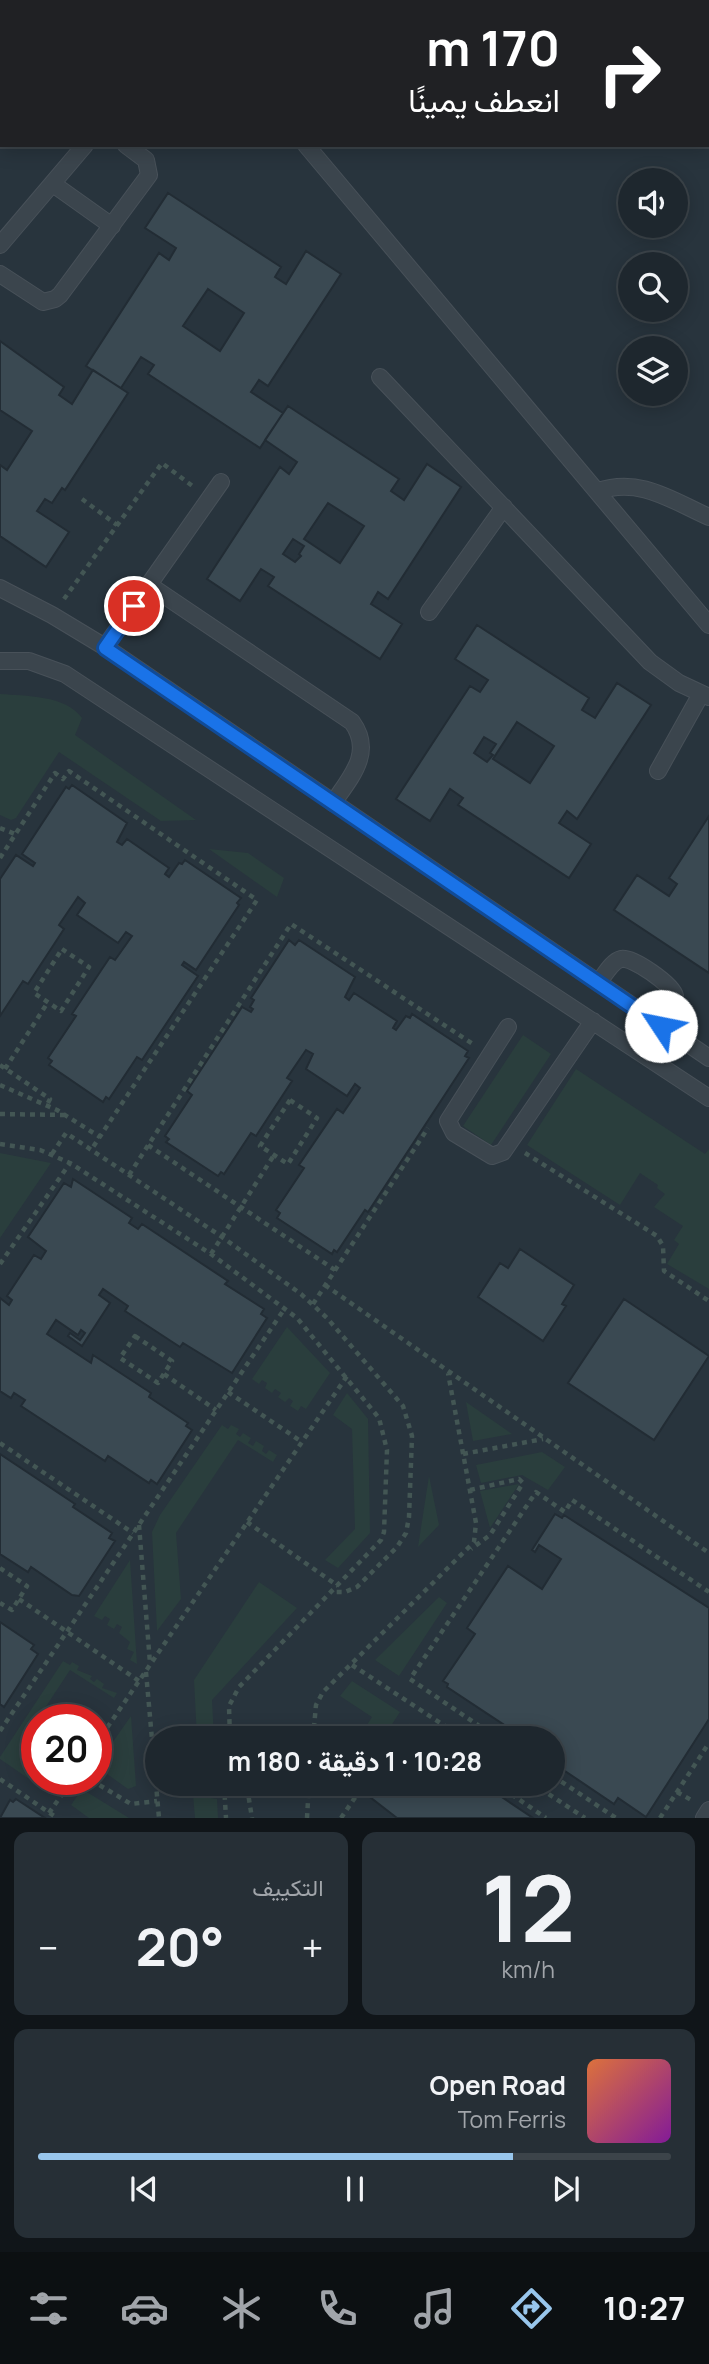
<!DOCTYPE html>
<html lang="ar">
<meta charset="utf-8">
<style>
body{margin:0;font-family:Manrope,Vazirmatn,sans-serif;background:#262f36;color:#f1f3f6;direction:rtl;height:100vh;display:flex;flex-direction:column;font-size:26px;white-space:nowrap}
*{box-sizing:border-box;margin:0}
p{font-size:23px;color:#a1a5aa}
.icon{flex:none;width:38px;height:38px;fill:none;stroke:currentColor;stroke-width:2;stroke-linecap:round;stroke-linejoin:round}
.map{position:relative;height:1818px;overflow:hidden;direction:ltr}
.panel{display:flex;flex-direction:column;gap:14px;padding:14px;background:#101519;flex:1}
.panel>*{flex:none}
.guide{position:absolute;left:0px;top:0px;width:710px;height:147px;box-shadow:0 4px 18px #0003,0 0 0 2px #3c444a;direction:rtl;background:#202124;color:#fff;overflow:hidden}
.fabs{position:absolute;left:618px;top:168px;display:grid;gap:14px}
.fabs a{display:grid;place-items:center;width:70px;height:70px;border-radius:50%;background:#1e272e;box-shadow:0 4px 18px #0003,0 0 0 2px #3c444a;font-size:35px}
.speed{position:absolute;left:21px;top:1704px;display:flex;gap:14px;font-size:35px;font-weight:700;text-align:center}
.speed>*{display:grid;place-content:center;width:91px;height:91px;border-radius:50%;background:#1e272e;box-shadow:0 4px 18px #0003,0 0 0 2px #3c444a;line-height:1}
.speed .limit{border:10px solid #d22;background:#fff;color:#111}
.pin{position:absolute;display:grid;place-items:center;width:60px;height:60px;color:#fff;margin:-30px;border:4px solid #fff;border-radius:50%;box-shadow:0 2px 7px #0007}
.me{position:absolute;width:77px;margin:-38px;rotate:304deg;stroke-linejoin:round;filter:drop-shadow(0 0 5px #0008)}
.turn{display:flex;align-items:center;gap:24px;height:147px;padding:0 35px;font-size:32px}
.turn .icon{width:91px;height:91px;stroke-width:2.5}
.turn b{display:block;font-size:49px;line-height:60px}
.big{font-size:52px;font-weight:700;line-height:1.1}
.panel .widget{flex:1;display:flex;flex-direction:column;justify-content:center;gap:10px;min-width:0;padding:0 24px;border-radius:14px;background:#262f36}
.panel .dial{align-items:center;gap:0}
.dial b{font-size:91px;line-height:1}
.song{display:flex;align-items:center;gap:21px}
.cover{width:84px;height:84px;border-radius:10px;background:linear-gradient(135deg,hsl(20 70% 55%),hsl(290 70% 35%))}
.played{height:7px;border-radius:4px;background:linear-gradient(90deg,#98c6ec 75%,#3c444a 75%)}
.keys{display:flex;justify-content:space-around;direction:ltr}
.heat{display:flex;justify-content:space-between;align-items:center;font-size:38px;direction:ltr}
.panel .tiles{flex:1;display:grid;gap:14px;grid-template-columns:1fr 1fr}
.widget:last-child{grid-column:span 2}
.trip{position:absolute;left:145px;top:1726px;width:420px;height:70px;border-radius:35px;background:#1e272e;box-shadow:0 4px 18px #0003,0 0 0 2px #3c444a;font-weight:700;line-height:70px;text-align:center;direction:rtl}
.dock{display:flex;height:112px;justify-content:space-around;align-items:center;background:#0c1012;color:#a1a5aa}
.dock .icon{width:49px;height:49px}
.dock .selected{color:#98c6ec}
.dock b{font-size:32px;color:#f1f3f6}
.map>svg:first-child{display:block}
</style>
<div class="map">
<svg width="709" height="1818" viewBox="0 0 709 1818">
<rect width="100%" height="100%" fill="#28343d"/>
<path fill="#2a3e3d" d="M0,694C25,696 66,695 82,718L75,735L196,820L161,821L59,752L16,818L11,820L0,815Z
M209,849L248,853L284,878L277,897Z
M523,1035L551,1054L491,1145L463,1126Z
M576,1069L705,1154L709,1149V1289L667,1264L679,1244L674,1240L683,1226L654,1207L665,1194L657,1188L658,1185L640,1173L620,1205L527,1145Z
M0,1153L51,1163L0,1238Z
M287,1327L330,1373L306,1409L301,1406L298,1411L290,1406L293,1401L289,1398L285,1402L278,1397L281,1393L275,1389L272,1393L265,1388L267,1383L262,1380L259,1384L252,1379Z
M347,1393L368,1419L370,1533L338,1568L325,1560L355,1529L352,1429L333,1415Z
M466,1402L512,1434L473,1441Z
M222,1425L228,1429L231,1425L239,1429L236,1434L240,1437L243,1433L251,1438L248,1443L253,1446L256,1441L264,1446L262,1451L266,1454L269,1450L277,1455L273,1462L238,1440L176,1533L181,1599L157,1631L152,1532L160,1515Z
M542,1452L565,1467L548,1490L522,1475L481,1483L476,1465Z
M429,1476L439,1525L418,1547Z
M519,1484L490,1528L480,1491Z
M130,1560L137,1664L130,1660L134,1652L127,1649L130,1642L119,1633L122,1627L117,1624L114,1629L107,1625L110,1619L105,1616L102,1620L94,1616Z
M259,1582L297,1608L212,1700L214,1738H197L194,1680Z
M439,1597L447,1603L399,1676L375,1660Z
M63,1661L70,1665L72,1662L79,1666L77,1670L92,1676L90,1679L94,1682L97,1679L104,1684L102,1688L117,1693L114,1698L70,1670L20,1746L37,1758V1780H61L51,1794L0,1759V1757Z
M352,1681L400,1712L383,1738H359L372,1717L340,1696Z
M131,1716L136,1786L128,1789L96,1766Z
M82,1789L129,1818H89L71,1805Z
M193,1795L217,1799L218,1818H195Z"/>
<path fill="#3a4952" stroke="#222c34" stroke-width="2" fill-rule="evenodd" d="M168,193L281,267L275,277L286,284L306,251L341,274L268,386L259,380L251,392L283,413L260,448L148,374L154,365L141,357L121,388L86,366L159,253L169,260L176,248L145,228ZM208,289L244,313L220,351L183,326Z
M0,341L64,387L59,395L72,404L93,370L128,393L65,490L62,488L52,503L45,499L37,511L69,532L46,567L0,536V465L7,470L32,431L0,410Z
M288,406L399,479L391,491L404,500L427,464L461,487L388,599L378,592L371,604L402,624L380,659L268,586L274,577L261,569L240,601L207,579L280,467L289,474L297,462L265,440ZM328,503L364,526L340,563L304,539ZM293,539L304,546L299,554L301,556L295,562L283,554Z
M477,625L589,698L582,710L595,718L617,683L651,705L577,819L567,811L559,823L591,844L569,878L458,805L463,798L450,789L430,821L396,799L470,686L480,692L488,680L455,659ZM517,722L554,746L530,783L493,759ZM484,737L496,744L490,753L493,755L487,762L474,753Z
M72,785L127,823L117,842L122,845L127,839L169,868L165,874L169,877L179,863L182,864L185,860L241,898L237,903L239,905L196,970L184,962L182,965L198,976L142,1060L137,1057L109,1099L106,1097L103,1102L49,1065L52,1061L48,1058L76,1016L72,1014L110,957L115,960L132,936L126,932L118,943L77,915L85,903L78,897L59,925L64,929L28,984L23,981L0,1016V879L16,855L33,866L35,863L22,854L66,787L69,789Z
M709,816V973L614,910L637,875L669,896L677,884L669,878Z
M289,940L295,945L299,940L355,977L345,997L349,1000L354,993L397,1021L393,1028L396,1030L406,1016L410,1018L412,1014L468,1051L465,1056L469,1058L368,1212L365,1210L337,1252L334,1250L332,1254L277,1218L280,1213L276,1210L304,1168L299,1165L337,1109L343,1113L360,1088L355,1084L347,1096L306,1069L313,1054L306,1050L287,1078L292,1081L256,1136L251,1133L224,1174L221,1172L218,1176L166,1142L169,1139L165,1136L192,1095L187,1091L242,1007L251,1012L253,1009L250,1007L254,1000L251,998Z
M73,1179L132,1218L129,1223L138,1229L142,1224L228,1281L225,1284L264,1309L261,1314L267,1318L232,1373L183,1343L180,1347L125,1311L128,1306L103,1289L99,1295L110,1303L82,1346L68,1336L70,1333L80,1340L85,1333L81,1330L78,1335L56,1320L47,1334L91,1363L93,1355L151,1393L149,1397L188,1423L186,1426L192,1430L157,1484L151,1480L149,1483L108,1456L105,1461L21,1406L25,1400L14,1393L11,1398L0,1391V1298L9,1305L12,1300L7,1296L34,1255L41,1259L46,1251L28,1237L64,1183L71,1187Z
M520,1249L574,1285L562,1304L566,1306L543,1341L478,1297L500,1263L508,1268Z
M624,1299L709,1356L654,1440L568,1383Z
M0,1454L75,1504L73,1507L112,1533L109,1538L115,1541L79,1596L72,1595L31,1567L28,1572L0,1554Z
M555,1514L562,1518L564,1515L709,1608V1719L646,1817L618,1798L614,1804L553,1763V1738H524L447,1687L448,1684L443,1681L475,1634L467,1628L508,1566L542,1589L561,1559L539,1545L535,1552L532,1550Z
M0,1622L34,1645L31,1649L38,1654L4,1707L0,1704Z
M374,1783H481L533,1818H397L366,1794Z
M16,1799L45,1818H0L10,1800L13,1802Z"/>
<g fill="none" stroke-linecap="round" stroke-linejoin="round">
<defs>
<path id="lane" d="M184,0L185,2
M89,2L91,0
M316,2L318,0
M0,106L2,103
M306,145L709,625
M53,184L112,226
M0,245L85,145
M0,274L43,302L55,299L60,295L149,175L146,160L126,145
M380,377L650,662L679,683L709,697
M598,491C640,477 671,500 709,517
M149,585L352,722C374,752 351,777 333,803
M0,588L52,615L105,647L709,1058
M429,612L504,507
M105,647L221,482
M0,661H29L65,674L709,1098
M658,771L701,694
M598,983C604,976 612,961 621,959C632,956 673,985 675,996C676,1006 666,1017 661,1026
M508,1027L448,1121L454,1133L492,1156L503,1152L593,1021
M704,1818L709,1810"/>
</defs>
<use href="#lane" stroke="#485159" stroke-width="18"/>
<path stroke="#435654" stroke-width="4.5" stroke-dasharray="5 5" stroke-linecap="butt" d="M534,0L536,2
M590,2L593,0
M82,499L117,525
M64,599L162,463L195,488
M0,828L15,834
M0,858L55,773L63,779L69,771L257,900L91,1150
M62,949L89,967L61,1011L34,993Z
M0,1065L50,1099L47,1105
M5,1069L48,1002
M0,1085L57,1110L100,1137
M290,1100L317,1118L288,1164L260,1146Z
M0,1114L66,1115
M0,1144L40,1150L70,1163L211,1254L297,1318L379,1418L387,1450L384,1532L381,1540L239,1687L229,1706L230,1738
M148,1145L335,1270
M525,1153L657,1236L663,1246L664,1271L709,1301
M52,1154L66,1133L222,1237L301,1294L327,1318L403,1406L412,1436L409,1517L406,1533L397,1547L357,1587L345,1592H334
M129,1175L291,924L473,1044
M211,1254L274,1155
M0,1264L70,1163
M325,1285L709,1553
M313,1304L428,1128
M135,1336L172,1361L158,1383L120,1358Z
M164,1374L216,1410
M228,1392L302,1442
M0,1443L133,1533
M463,1454L543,1439
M470,1490L519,1479L523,1483L490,1535L471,1549
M247,1522L338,1586
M139,1525L150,1663
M0,1568L27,1586L12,1610L0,1603
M19,1599L139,1681
M352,1665L463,1738
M146,1672L159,1818
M0,1731L285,1308
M313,1738L316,1705L323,1692L474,1542L476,1523L448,1373
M396,1738L406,1724L427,1738
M497,1738L410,1679L536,1492L565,1512L572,1500L709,1592
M96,1744L347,1376
M553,1776L616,1818
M0,1779L57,1818
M91,1780L131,1804L157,1801
M198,1783L247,1787L252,1818
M495,1783L546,1818
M532,1783L585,1818
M224,1785L226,1818
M677,1792L693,1801
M49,1813L72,1780
M307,1818L309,1783
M341,1818L365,1783
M660,1818L709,1743"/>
<use href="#lane" stroke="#3b454d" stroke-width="16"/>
</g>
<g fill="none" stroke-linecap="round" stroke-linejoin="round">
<defs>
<path id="route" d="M134,606L105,648L661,1026"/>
</defs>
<use href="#route" stroke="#114b97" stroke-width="18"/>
<use href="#route" stroke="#1a73e8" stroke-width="12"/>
</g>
</svg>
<div class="fabs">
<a><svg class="icon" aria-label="sound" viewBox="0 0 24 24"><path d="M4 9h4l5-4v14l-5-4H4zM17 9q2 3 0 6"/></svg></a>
<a><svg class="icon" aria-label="search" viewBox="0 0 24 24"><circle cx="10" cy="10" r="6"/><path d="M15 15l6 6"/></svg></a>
<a><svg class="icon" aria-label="layers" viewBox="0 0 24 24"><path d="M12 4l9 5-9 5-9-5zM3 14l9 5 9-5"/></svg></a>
</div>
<div class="speed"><div class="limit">20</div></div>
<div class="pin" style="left:134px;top:606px;background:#d93025"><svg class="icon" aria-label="arrive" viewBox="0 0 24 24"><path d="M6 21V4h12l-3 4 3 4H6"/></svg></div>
<svg class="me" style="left:661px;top:1026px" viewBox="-20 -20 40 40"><circle r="19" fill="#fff"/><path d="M0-13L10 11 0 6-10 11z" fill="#1a73e8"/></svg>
<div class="trip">10:28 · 1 دقيقة · 180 m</div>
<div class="guide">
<div class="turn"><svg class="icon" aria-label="right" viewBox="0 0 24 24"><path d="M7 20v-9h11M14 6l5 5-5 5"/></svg><div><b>170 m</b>انعطف يمينًا</div></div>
</div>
</div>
<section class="panel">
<div class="tiles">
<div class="widget dial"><b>12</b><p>km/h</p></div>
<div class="widget"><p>التكييف</p>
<div class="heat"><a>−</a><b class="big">20°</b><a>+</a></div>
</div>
<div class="widget">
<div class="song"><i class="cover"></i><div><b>Open Road</b><p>Tom Ferris</p></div></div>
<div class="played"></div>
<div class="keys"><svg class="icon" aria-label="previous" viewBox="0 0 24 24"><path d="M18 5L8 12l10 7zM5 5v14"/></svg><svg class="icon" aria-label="pause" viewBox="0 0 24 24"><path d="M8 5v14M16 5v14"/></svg><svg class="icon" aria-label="next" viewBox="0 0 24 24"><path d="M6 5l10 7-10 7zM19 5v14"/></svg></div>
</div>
</div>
</section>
<nav class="dock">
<b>10:27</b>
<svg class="icon selected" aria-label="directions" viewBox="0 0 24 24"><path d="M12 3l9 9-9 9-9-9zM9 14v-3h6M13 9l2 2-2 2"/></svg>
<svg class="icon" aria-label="music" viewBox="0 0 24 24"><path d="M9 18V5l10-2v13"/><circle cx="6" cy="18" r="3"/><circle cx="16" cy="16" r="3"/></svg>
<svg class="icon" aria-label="phone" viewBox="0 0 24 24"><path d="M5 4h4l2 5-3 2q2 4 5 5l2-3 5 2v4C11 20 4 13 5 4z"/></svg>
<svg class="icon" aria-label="climate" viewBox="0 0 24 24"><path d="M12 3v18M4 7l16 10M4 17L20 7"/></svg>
<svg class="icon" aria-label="car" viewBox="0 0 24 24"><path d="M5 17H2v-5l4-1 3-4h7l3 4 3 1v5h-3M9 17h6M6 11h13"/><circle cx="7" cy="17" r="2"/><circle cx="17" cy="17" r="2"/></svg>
<svg class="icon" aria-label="filters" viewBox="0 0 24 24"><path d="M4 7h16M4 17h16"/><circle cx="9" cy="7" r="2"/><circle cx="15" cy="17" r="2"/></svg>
</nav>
